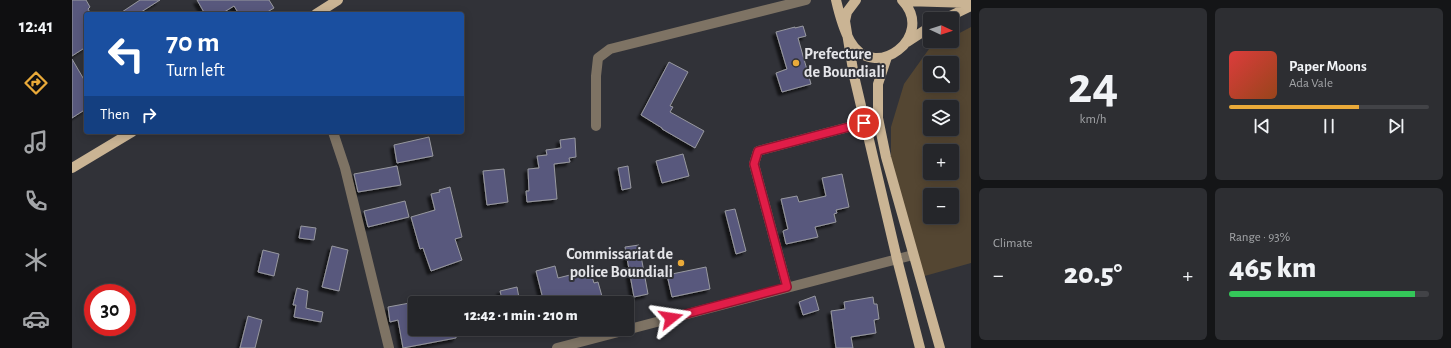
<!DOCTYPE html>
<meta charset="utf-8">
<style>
body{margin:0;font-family:"Alegreya Sans",sans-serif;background:#2d2e32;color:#f1f3f6;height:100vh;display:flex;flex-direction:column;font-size:15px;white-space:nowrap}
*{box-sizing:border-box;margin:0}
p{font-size:13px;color:#a3a5a8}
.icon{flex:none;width:22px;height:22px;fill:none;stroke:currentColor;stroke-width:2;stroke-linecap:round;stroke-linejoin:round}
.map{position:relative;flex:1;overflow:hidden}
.side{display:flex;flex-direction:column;gap:8px;padding:8px;background:#141517;width:480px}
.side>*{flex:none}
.top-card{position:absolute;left:12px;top:12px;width:380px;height:122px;border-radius:4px;box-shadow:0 2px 10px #0003,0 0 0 1px #424347;background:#1a4fa0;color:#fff;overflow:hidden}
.needle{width:26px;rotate:94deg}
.tools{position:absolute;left:851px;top:12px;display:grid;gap:8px}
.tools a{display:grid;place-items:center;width:36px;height:36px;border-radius:4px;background:#25262a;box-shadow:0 2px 10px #0003,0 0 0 1px #424347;font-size:20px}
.speed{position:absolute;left:12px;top:284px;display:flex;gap:8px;font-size:20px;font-weight:700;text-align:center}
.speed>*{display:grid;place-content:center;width:52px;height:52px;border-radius:50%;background:#25262a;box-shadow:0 2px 10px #0003,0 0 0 1px #424347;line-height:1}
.speed .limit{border:6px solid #d22;background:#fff;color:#111}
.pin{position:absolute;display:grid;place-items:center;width:34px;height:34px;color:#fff;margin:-17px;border:2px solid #fff;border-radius:50%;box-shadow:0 1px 4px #0007}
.me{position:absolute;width:44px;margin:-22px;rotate:75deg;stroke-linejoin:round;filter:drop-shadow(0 0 3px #0008)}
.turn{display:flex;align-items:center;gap:14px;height:84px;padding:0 16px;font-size:18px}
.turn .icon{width:52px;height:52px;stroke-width:2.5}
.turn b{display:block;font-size:28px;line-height:34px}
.then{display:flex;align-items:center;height:38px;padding:0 16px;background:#0003;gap:8px;font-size:15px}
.big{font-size:30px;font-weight:800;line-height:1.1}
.side .widget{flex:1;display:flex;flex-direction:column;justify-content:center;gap:6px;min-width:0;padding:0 14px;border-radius:6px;background:#2d2e32}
.side .dial{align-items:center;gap:0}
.dial b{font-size:52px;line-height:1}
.song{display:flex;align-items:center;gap:12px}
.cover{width:48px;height:48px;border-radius:6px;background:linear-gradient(135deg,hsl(0 70% 55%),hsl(20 70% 35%))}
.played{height:4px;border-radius:2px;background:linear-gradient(90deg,#eaaa39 65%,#424347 65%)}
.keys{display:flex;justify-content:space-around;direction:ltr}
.heat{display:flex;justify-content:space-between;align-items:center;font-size:22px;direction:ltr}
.charge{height:6px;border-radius:3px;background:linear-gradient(90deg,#34c759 93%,#424347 0)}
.side .tiles{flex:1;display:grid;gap:8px;grid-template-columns:repeat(2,1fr)}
.trip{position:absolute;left:336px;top:296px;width:226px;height:40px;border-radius:4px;background:#25262a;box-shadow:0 2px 10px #0003,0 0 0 1px #424347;font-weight:800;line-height:40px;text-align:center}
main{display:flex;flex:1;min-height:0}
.tab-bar{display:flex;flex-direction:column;width:72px;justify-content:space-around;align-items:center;background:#0f0f11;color:#a3a5a8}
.tab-bar .icon{width:28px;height:28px}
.tab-bar .active{color:#eaaa39}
.tab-bar b{font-size:18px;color:#f1f3f6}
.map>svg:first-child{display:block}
</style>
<main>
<nav class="tab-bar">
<b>12:41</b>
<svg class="icon active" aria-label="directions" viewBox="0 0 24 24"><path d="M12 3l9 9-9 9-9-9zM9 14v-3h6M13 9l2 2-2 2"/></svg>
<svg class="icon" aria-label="music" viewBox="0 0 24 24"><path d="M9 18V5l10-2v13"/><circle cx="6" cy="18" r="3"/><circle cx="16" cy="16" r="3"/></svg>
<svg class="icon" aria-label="phone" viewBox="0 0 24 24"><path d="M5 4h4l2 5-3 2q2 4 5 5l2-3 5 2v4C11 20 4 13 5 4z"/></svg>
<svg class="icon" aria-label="climate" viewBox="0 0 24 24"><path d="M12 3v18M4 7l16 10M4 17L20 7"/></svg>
<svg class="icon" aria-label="car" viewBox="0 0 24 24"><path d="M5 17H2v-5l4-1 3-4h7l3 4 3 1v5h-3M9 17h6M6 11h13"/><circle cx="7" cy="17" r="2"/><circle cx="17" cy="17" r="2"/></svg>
</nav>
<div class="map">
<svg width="899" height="348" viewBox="0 0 899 348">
<defs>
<filter id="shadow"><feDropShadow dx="-3.5" dy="3.5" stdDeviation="1" flood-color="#0009"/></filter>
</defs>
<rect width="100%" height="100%" fill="#313238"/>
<path fill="#544632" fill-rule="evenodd" d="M899,27V263L849,277L819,168V127L832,84L857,49L873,41H880V37ZM858,63H880V85H858ZM858,107H880V129H858ZM858,151H880V173H858ZM858,195H880V217H858Z"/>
<path fill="#59587d" stroke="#9899a0" filter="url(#shadow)" d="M0,0H14L18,7L16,9L19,14H14V47L0,56Z
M68,0H88L66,14H47Z
M125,0H197L202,8L192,14H167L162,6L149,14H133Z
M731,26L734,36L726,38L739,84L710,92L704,73L715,69L704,32L723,27V28Z
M0,59L14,83V109L0,118Z
M597,62L616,72L598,106L601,107L598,112L632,131L623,148L590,129V128L569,115Z
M357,137L361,156L325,163L322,145Z
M503,138L504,157L497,158L498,162L482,164L485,199L455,202L454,191H457L456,169L467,168L465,156L475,155L474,150L489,148L488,140Z
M611,154L617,176L590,183L584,161Z
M325,166L329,185L286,192L282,174Z
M556,166L559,188L550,190L546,168Z
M432,169L436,202L415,205L411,171Z
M770,174L777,207L764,210L765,213L762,214L764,222L743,227L746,237L714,244L711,231L716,229L709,199L725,196L727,202L754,196L750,178Z
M378,187L390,237L383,239L390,260L359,271L351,248L348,249L339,217L363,210L359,194L368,192L367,190Z
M333,201L337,217L296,227L292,211Z
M663,209L674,251L664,254L653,211Z
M229,226L244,228L242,240L227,238Z
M567,245L576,294L562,297L553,247Z
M260,246L276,250L267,291L250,287Z
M191,250L207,254L202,276L186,272Z
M483,266L486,278L518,270L522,283L526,282L531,300L520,303H472L464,271Z
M634,267L638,289L600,297L595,275Z
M445,287L448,303H431L428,291Z
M225,288L236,291L234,308L251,312L249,322L222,317L224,305H221Z
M743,296L747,310L731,315L727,302Z
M801,297L802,304H805L807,319L802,320L804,333L779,337L781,348H764L759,311L773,309L772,302Z
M343,302V329H385L384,338L331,348L326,320L318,322L316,307Z
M176,316L190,320L183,348H168Z"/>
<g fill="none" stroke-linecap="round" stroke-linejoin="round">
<path stroke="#7e7364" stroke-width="10" d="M524,126V76L526,58L538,49L734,0
M261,132L273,168L317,348
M715,287L682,164L686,151L792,123
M485,348L841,255"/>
<path stroke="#cab494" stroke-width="10" d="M764,0C767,13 771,29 778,41C802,84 865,36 830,0
M784,0L775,12L773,21L782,76L825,259L848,348
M832,1L899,3
M244,14L266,0
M872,19L899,6
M835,42L858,27
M815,57L806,84V118L814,157L868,348
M0,168L60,132"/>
</g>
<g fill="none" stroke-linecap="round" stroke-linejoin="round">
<defs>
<path id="route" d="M599,318L715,287L682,164L686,151L792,123"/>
</defs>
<use href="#route" stroke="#92132f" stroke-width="10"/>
<use href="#route" stroke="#e11d48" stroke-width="7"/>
</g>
<g fill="#eaaa39" stroke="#313238" stroke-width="1.5">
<circle cx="724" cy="63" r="4"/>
<circle cx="609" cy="263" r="4"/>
</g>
<g text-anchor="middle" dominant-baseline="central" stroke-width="4" stroke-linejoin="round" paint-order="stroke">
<g font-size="16" font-weight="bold" fill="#e4e4e8" stroke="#313238" text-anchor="start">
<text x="732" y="54">Prefecture<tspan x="732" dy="18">de Boundiali</tspan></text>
<text x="601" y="254" text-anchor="end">Commissariat de<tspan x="601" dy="18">police Boundiali</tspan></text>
</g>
</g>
</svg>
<div class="tools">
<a><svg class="needle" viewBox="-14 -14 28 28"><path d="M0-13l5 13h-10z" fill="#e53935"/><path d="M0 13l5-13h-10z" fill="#a3a5a8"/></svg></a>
<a><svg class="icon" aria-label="search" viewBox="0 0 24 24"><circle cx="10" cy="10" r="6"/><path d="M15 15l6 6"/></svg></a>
<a><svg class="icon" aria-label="layers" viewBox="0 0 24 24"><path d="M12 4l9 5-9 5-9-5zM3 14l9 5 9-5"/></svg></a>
<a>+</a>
<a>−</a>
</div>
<div class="speed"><div class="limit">30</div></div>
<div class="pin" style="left:792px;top:123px;background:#d93025"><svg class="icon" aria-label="arrive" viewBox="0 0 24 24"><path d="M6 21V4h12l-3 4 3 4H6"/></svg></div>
<svg class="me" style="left:599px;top:318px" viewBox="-20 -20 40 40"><path d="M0-17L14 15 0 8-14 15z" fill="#e11d48" stroke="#fff" stroke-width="4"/></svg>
<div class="trip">12:42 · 1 min · 210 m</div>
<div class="top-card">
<div class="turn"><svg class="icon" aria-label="left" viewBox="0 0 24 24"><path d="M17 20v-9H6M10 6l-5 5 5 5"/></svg><div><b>70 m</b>Turn left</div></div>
<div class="then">Then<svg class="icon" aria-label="right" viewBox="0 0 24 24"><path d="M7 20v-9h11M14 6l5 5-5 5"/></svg></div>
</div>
</div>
<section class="side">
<div class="tiles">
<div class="widget dial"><b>24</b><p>km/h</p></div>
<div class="widget">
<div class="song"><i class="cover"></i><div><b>Paper Moons</b><p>Ada Vale</p></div></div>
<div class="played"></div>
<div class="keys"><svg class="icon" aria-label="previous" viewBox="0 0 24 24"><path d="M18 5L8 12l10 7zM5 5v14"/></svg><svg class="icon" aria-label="pause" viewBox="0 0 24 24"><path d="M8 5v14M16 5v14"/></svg><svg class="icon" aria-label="next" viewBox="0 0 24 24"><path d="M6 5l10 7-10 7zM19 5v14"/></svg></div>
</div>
<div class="widget"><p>Climate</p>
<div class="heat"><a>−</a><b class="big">20.5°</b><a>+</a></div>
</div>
<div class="widget"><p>Range · 93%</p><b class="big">465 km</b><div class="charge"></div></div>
</div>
</section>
</main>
